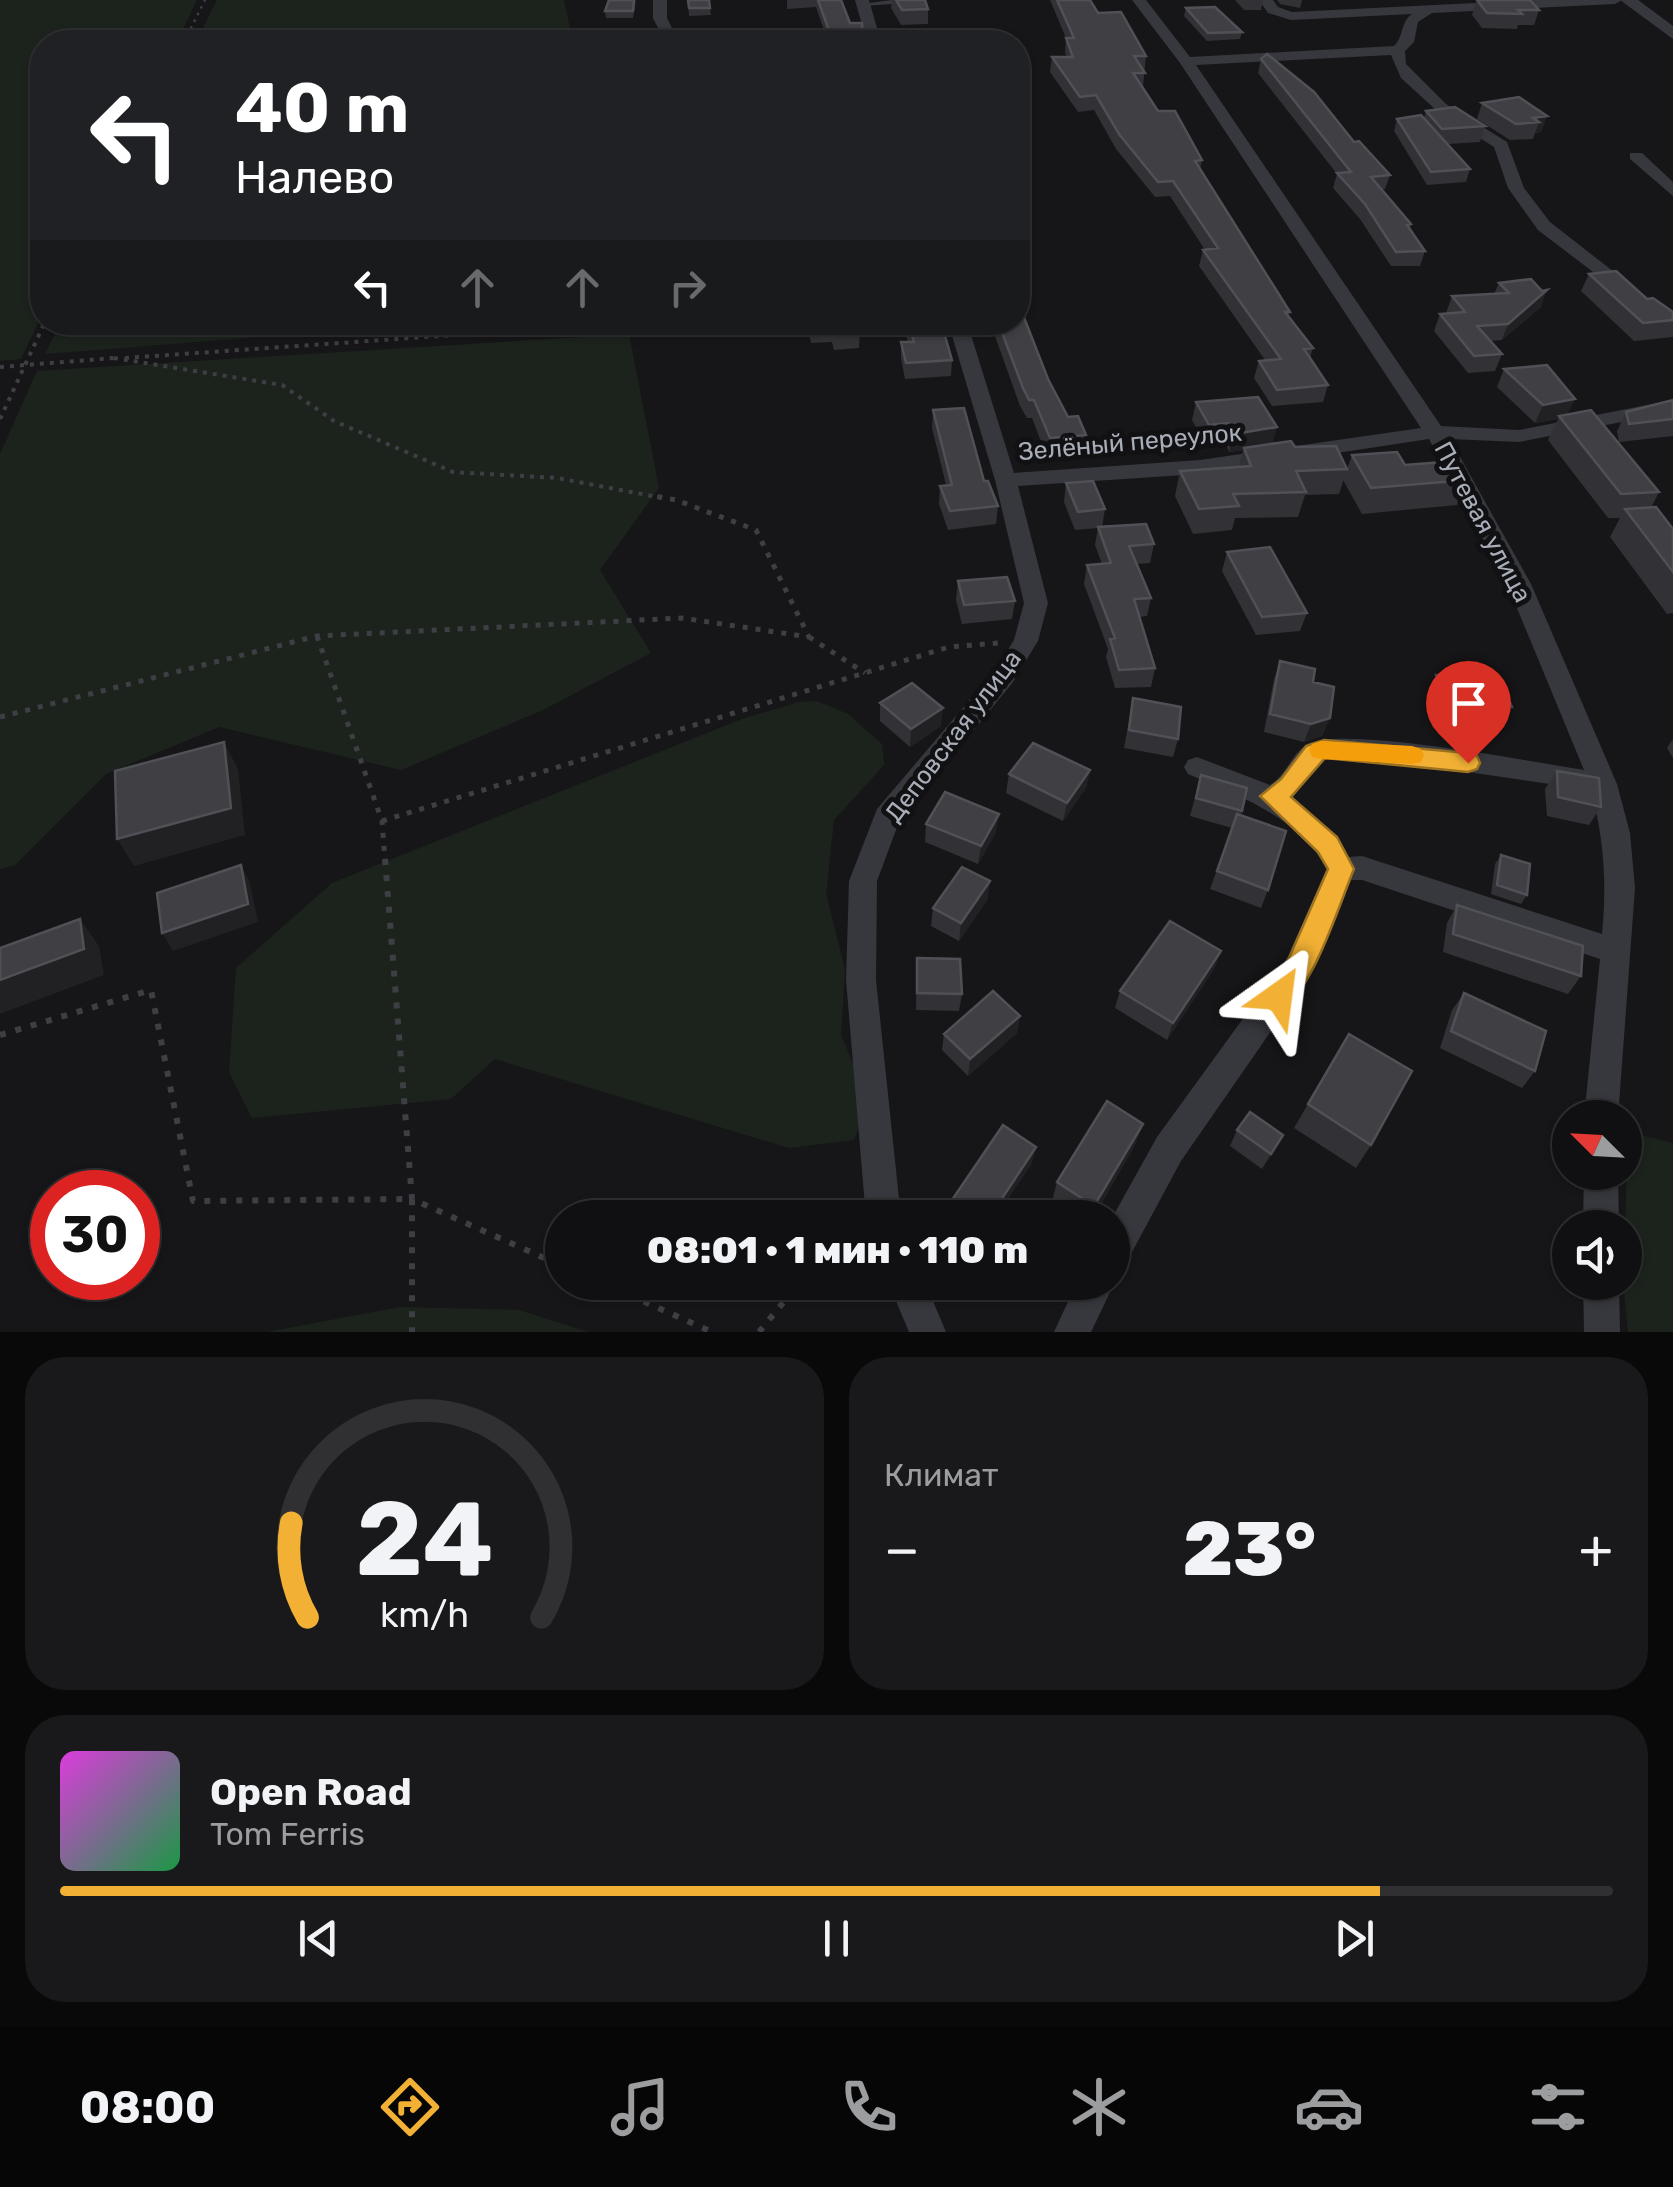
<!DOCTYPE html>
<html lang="ru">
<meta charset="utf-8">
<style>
body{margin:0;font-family:Rubik,sans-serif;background:#19191b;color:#f1f3f6;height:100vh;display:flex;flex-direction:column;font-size:38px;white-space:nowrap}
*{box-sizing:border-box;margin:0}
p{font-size:32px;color:#9c9d9f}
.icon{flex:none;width:55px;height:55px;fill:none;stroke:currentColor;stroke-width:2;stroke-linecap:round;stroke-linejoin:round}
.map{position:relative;height:1332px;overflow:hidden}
.side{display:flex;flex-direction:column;gap:25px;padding:25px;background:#09090a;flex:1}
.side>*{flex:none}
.banner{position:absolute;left:30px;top:30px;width:1000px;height:305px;border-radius:40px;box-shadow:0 2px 8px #0004,0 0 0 2px #303032;background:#202124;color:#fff;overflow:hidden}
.needle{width:65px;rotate:294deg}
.buttons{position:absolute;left:1552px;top:1100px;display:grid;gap:20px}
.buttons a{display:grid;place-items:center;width:90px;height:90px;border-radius:50%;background:#101012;box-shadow:0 2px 8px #0004,0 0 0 2px #303032;font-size:50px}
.speed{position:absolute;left:30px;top:1170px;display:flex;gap:20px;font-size:50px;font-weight:700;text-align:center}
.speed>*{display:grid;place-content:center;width:130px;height:130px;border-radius:50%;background:#101012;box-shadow:0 2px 8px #0004,0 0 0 2px #303032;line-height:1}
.speed .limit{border:15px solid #d22;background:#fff;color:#111}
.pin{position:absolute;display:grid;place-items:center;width:85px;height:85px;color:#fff;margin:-102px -42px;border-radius:50% 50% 50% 0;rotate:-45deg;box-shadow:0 0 10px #0007}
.pin .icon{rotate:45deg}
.me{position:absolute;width:110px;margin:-55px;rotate:31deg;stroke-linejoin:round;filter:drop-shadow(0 0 8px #0008)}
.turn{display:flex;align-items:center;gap:35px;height:210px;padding:0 40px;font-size:45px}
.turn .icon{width:130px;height:130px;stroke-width:2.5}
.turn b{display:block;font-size:70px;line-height:85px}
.lanes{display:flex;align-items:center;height:95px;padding:0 40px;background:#0003;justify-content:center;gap:50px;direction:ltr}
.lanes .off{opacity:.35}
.big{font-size:75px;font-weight:800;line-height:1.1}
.side .tile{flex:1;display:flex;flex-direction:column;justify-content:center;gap:15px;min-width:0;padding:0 35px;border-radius:40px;background:#19191b}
.side .dial{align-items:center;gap:0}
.dial svg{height:260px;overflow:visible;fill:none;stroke:#303032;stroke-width:7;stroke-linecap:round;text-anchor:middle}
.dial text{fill:#f1f3f6;stroke:none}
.song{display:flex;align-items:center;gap:30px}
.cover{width:120px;height:120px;border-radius:15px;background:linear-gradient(135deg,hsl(300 70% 55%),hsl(140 70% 35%))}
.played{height:10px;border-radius:5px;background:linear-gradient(90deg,#f2b134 85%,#303032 85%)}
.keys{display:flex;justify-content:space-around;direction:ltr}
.heat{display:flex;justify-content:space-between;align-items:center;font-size:55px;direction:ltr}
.side .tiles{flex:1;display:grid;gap:25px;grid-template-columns:1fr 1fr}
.tile:last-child{grid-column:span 2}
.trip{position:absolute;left:545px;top:1200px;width:585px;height:100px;border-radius:50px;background:#101012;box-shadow:0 2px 8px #0004,0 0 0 2px #303032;font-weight:800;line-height:100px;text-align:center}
.dock{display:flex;height:160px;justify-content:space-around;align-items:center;background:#060607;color:#9c9d9f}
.dock .icon{width:70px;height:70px}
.dock .active{color:#f2b134}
.dock b{font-size:45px;color:#f1f3f6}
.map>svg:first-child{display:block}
</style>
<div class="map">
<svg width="1673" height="1332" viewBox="0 0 1673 1332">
<rect width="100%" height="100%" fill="#161618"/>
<path fill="#1c231d" d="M0,0H197L177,42H42V315L21,359L0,361Z
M217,0H564L573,42H196Z
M61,322H437L438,323L45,354Z
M629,334L659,488L600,570L651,653L543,710L401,770L219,727L106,774L15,865L0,869V454L37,371Z
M817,701L848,714L882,744L884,765L834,820L826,894L845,970L841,1035L869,1102L854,1140L789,1148L495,1059L451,1099L252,1118L229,1072L236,968L332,883L742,719L799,702Z
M1637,1134L1673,1143V1332H1628L1624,1292L1627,1151Z
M400,1307L519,1310L588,1332H267Z"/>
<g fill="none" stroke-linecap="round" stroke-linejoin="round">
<path stroke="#3d3f44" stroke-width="2.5" stroke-dasharray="2.5 5" stroke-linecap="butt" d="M184,42L205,0"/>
<path stroke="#3d3f44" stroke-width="4" stroke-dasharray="4 6" stroke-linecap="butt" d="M455,334L478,322
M114,358L282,385L334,421L453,472L557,478L663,498
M125,358L641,322
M0,367L114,358
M0,419L45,322"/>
<path stroke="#3d3f44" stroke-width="5" stroke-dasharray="5 8" stroke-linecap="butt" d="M317,636L382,821L385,861
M809,637L865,673
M0,717L317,636L682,618L809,637L756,530L676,500L649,495
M382,821L949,647L998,643"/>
<path stroke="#3d3f44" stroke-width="6" stroke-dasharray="6 10" stroke-linecap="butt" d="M385,859L412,1199L562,1266
M0,1035L151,990L193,1201L412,1199V1332
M600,1282L712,1332
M759,1332L800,1282"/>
<path fill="#37383d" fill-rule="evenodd" d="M892,0H921L918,2L864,6L861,4Z"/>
<path fill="#37383d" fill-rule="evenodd" d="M653,0H667V18L679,42H665L653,18Z
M855,0H869L881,42H867Z
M1132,0H1146L1190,57L1394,46C1404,37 1400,22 1412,14L1291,20L1268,13L1259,0H1273L1278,7L1292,12L1535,0H1622L1615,4L1432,13L1418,22L1414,42L1405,51L1406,64L1446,104L1507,142L1524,188L1550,222L1673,318V333L1538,230L1508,188L1494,147L1436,110L1401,78L1391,55L1196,65L1441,426L1519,430L1673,400V412L1519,442L1450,439L1531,584L1617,784L1630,833L1635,888L1618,1118H1584L1600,959L1362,880H1351L1310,975L1181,1161L1125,1265L1112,1270V1218L1157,1137L1287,958L1327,869C1298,817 1240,796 1188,774L1184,767L1188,760L1197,757L1270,785C1286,775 1291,755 1306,745C1337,724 1538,763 1584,770L1507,584L1429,439L1200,474L1018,486L1048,603L1038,641L1013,682L899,822L877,881L876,980L901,1218H866L846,980L849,881L877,809L995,670L1014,640L1024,603L995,480L948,322H967L1014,473L1200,460L1421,428L1180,63ZM1332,758L1434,767L1591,790C1604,839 1607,883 1602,934L1362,856L1349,857L1337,836L1292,798L1324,760Z
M1630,153H1642L1673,182V196L1630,159Z
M1584,1172H1618L1619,1228H1583Z
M1112,1276L1115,1282L1091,1332H1054L1077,1282H1112Z
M888,1282H925L946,1332H909Z
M1583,1282H1619L1620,1332H1584Z"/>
<path fill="#37383d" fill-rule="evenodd" d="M1620,0H1638L1673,26V39Z"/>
</g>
<path fill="#323236" d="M636,0L633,18H606L605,11Z
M688,0H709L711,15L689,16Z
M787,0H841L850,23L863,42H828L816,7L787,9Z
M892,0H925L928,9V24L901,25L891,8Z
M1050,0H1090L1098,13L1146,56L1143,87L1158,111L1202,160L1200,169L1290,312L1288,317L1313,348L1310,358L1328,385L1323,402L1272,406L1254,378L1259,361L1265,360L1199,266L1203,250H1205L1170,196L1155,197L1116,149L1094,110L1078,112L1050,72L1052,57H1067L1065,52L1066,38Z
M1235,0H1263L1261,10H1244Z
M1277,0H1302L1300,8L1280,4Z
M1477,0L1539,10L1534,25H1518L1517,29L1482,28L1472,15Z
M1186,8L1242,32L1240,39L1207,41L1184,16Z
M1261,59L1354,142L1390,175L1385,189L1381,190L1411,224L1410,229L1425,251L1420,266H1391L1360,219L1333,188L1337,174L1258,73Z
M1482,103L1547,116L1541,132L1535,133L1533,139L1510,140L1477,119Z
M1426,111L1485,126L1480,142L1448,144L1470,169L1466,182L1427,185L1394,131L1397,119L1424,118Z
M1589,274L1647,299L1673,312V337L1634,341L1581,291Z
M1018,275L1021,284L1018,301Z
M1499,283L1541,307L1502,340L1490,341L1502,354L1495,371L1468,373L1434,331L1440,314H1447L1446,313L1452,296L1494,294Z
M806,322H858L860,330L859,348L834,350L832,342L811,343Z
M902,322H941L952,360L951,376L905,379L901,358V342H908Z
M990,322H1018L1068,417L1086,435L1083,454L1047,457L1032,418H1027L1020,406Z
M1504,369L1575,399L1567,414L1659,492L1651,508L1673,529V613L1667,614L1610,537L1620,518H1608L1548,440L1558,419L1535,423L1497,387Z
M1673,400V436L1619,442L1617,431L1626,412Z
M1196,402L1273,443L1295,447L1347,469L1339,494L1305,495L1298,517L1235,518L1232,530L1193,534L1175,496L1180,471L1239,466L1243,450L1229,452L1225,441L1205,443L1192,420Z
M933,410L984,481L998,506L996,524L948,530L939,504L940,486L946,485L932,428Z
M1352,455L1405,465L1468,480L1457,505L1362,514L1343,480Z
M1066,483L1105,509L1102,527L1154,544L1150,563L1137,564L1151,598L1147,616L1139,617L1155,668L1151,687L1115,688L1106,657L1108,649L1084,584L1087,565L1102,564L1095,545L1098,528L1075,530L1064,502Z
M1227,552L1307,613L1300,631L1256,635L1222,571Z
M958,581L1015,601L1012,619L962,624L956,600Z
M1280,661L1313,682L1330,718L1322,736L1304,742L1264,732L1274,679Z
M1436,675L1512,707L1502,726L1438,724L1427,694Z
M1133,698L1178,739L1173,757L1124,748Z
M880,703L941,726L910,747L880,721Z
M1673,739V758L1667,748Z
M1090,770L1086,788L1063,821L1006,793L1009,774Z
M1557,771L1601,807L1589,825L1547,816L1545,789Z
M1201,775L1242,811L1241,815L1268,890L1261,908L1210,889L1232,828L1190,816Z
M926,824L996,832L978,864L925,842Z
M1501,855L1527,895L1521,904L1491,894L1495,864Z
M988,899L959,941L931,926L933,908Z
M1457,905L1581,976L1568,994L1443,952L1447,923Z
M1221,951L1214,969L1167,1040L1115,1008L1120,991Z
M917,958L962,994L959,1011L916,1010Z
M1464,993L1535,1071L1522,1088L1440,1048L1452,1010Z
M1020,1016L1017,1033L968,1076L942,1050L944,1034Z
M1308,1104L1371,1145L1356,1168L1294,1128Z
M1143,1124L1134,1147L1093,1218H1069L1051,1205L1057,1182Z
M1237,1130L1283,1135L1262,1169L1230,1146Z
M1032,1163L995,1218H947L950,1203Z"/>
<path fill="#212124" d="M1547,116L1541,132L1535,133L1539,122L1533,118Z
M1547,290L1541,307L1502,340L1508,324Z
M1575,399L1566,417L1559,416L1558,419L1535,423L1543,405Z
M1277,427L1272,446L1229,452L1234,434Z
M943,708L941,726L910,747L911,729Z
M1330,718L1322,736L1304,742L1311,724Z
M224,742L238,769L245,835L134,866L117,839Z
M1090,770L1086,788L1063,821L1067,803Z
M999,814L996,832L978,864L981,846Z
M241,865L250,883L258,922L173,951L162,933Z
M990,881L988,899L959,941L961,923Z
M80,919L99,946L104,975L0,1014V980Z
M1221,951L1214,969L1167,1040L1173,1023Z
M1020,1016L1017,1033L968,1076L970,1059Z
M1143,1124L1134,1147L1093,1218H1090L1094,1206Z
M1036,1147L1032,1163L995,1218H989Z"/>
<path fill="#3f3f44" stroke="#4f5156" stroke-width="2.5" d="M609,0H634L633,11H605Z
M688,0H709L710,8H689Z
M818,0H841L850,23H862L863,42H820H833Z
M896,0H925L928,9L902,10Z
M1057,0H1090L1098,13L1121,12L1146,56H1134L1145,73H1133L1158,111H1175L1202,160L1195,161L1290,312H1285L1313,348L1304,349L1328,385L1277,390L1259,361L1281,359L1203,250L1218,248L1173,181L1158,182L1119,134L1096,95L1080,97L1052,57H1073L1066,38H1074Z
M1477,0H1530L1539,10H1518L1522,14L1487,13Z
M1215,7L1242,32L1208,33L1186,8Z
M947,34L949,42H920L918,35Z
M1267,54L1314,92L1354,142L1359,141L1390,175L1371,177L1411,224L1407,225L1425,251L1396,252L1365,204L1337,173L1351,172L1261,59Z
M1519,97L1547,116L1533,118L1539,122L1516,124L1482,103Z
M1455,107L1485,126L1442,129L1426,111Z
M1421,115L1470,169L1431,172L1397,119Z
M1616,271L1647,299L1653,298L1673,312V320L1643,323L1589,274Z
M1531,279L1542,291L1547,290L1508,324L1477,326L1502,354L1474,356L1440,314L1465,312L1452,296L1509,293L1499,283Z
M1018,302L1048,379L1068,417L1078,416L1086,435L1050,438L1034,400H1029L1023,388L998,322H1018Z
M810,322H858L860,330L834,332L832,324L810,326Z
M908,322H941L952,360L906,363L901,342H914Z
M1547,365L1575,399L1543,405L1504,369Z
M1258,397L1277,427L1234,434L1229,423L1209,425L1196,402Z
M1673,400V419L1629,424L1626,412Z
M964,408L984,481H988L998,506L950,511L940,486L952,485L933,410Z
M1591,410L1659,492L1621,494L1559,416Z
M1291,441L1295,447L1336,446L1347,469L1296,471L1306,492L1233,494L1239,506L1199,509L1180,471L1251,466L1244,448Z
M1397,452L1405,465L1455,461L1468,480L1371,488L1352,455Z
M1093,481L1105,509L1078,512L1066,483Z
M1656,507L1673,529V572L1625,509Z
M1146,524L1154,544L1129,546L1151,598L1134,599L1155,668L1119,670L1110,639L1115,638L1087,565L1111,563L1098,527Z
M1270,547L1307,613L1262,617L1227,552Z
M1007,577L1015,601L964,605L958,581Z
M1280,661L1315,669L1313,682L1334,687L1330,718L1311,724L1270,714Z
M1436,675L1499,677L1512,707L1447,706Z
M912,683L943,708L911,729L880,703Z
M1133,698L1181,707L1178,739L1129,730Z
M224,742L231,808L117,839L115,771Z
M1033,743L1090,770L1067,803L1009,774Z
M1557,771L1599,778L1601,807L1558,797Z
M1201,775L1247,788L1242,811L1196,798Z
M945,792L999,814L981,846L926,824Z
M1237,814L1286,831L1268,890L1217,871Z
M1501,855L1530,864L1527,895L1497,885Z
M241,865L248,904L162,933L157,893Z
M962,867L990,881L961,923L933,908Z
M1457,905L1583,946L1581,976L1453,934Z
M80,919L84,949L0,980V948Z
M1170,921L1221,951L1173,1023L1120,991Z
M917,958L960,959L962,994L917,993Z
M993,991L1020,1016L970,1059L944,1034Z
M1464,993L1546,1031L1535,1071L1451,1031Z
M1349,1034L1412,1071L1371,1145L1308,1104Z
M1107,1101L1143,1124L1094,1206L1057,1182Z
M1250,1112L1283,1135L1271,1154L1237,1130Z
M1003,1125L1036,1147L989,1218H970L950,1203Z"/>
<path fill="#f2b134" stroke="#9d7322" stroke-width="2.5" d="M1324,740L1468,753L1477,756L1480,763L1477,769L1468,772L1325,758L1291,797L1337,837L1354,869C1340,902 1311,997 1279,1009L1269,1005L1265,996L1289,958L1328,869L1318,852L1260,796L1281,779L1306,746Z"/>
<path fill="#f59e0b" d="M1321,741L1412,746L1421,749L1424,755L1421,762L1412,764L1321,759L1312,757L1309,750L1312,744Z"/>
<g text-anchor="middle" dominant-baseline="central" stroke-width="10" stroke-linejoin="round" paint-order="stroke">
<g font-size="25" fill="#a8adb8" stroke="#111113">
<text transform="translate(1130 442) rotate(-5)">Зелёный переулок</text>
<text transform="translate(1483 522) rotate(62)">Путевая улица</text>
<text transform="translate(953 736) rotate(-53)">Деповская улица</text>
</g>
</g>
</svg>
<div class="buttons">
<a><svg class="needle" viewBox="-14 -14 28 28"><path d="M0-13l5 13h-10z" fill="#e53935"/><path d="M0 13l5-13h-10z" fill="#9c9d9f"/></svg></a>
<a><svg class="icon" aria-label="sound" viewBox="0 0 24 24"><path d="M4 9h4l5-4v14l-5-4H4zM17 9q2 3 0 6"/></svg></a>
</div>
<div class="speed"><div class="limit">30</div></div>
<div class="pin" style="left:1468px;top:763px;background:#d93025"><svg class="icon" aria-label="arrive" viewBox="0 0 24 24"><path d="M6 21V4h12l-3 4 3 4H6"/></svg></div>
<svg class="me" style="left:1279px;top:996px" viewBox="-20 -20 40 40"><path d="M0-17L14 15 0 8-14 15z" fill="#f2b134" stroke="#fff" stroke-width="4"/></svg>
<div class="trip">08:01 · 1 мин · 110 m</div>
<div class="banner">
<div class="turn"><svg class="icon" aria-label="left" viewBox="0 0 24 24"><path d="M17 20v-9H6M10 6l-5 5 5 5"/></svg><div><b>40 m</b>Налево</div></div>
<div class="lanes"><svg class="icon" aria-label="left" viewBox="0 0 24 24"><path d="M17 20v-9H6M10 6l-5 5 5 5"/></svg><svg class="icon off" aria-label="ahead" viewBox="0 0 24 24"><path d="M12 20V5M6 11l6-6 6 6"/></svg><svg class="icon off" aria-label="ahead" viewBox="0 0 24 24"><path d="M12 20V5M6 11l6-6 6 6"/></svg><svg class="icon off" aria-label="right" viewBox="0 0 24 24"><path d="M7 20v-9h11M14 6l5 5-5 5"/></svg></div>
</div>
</div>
<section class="side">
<div class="tiles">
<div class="tile dial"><svg viewBox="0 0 100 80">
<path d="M14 69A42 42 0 1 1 86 69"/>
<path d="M14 69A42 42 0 0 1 9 40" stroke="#f2b134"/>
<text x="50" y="56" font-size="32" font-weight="700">24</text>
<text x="50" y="72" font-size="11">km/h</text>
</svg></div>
<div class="tile"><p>Климат</p>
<div class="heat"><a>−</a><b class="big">23°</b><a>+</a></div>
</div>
<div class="tile">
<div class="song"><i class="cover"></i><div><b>Open Road</b><p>Tom Ferris</p></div></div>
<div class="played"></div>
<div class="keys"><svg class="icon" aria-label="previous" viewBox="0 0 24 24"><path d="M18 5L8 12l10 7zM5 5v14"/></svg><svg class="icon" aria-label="pause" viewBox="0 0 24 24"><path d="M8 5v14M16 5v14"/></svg><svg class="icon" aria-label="next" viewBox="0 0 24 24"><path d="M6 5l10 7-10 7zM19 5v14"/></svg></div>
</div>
</div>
</section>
<nav class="dock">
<b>08:00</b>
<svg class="icon active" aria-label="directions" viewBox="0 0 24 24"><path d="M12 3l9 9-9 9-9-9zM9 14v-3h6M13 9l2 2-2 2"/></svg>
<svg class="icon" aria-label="music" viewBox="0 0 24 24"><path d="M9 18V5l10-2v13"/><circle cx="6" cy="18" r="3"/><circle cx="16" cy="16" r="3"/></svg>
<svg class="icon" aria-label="phone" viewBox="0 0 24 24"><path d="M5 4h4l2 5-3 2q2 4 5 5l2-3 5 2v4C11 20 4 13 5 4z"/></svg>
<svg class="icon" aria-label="climate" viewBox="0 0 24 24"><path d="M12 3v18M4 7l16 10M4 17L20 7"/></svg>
<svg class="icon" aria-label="car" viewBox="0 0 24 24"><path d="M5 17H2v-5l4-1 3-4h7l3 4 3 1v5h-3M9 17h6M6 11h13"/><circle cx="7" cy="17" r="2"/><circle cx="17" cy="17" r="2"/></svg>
<svg class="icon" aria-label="filters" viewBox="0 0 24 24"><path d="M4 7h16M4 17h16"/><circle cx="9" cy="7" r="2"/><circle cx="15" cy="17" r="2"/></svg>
</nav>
